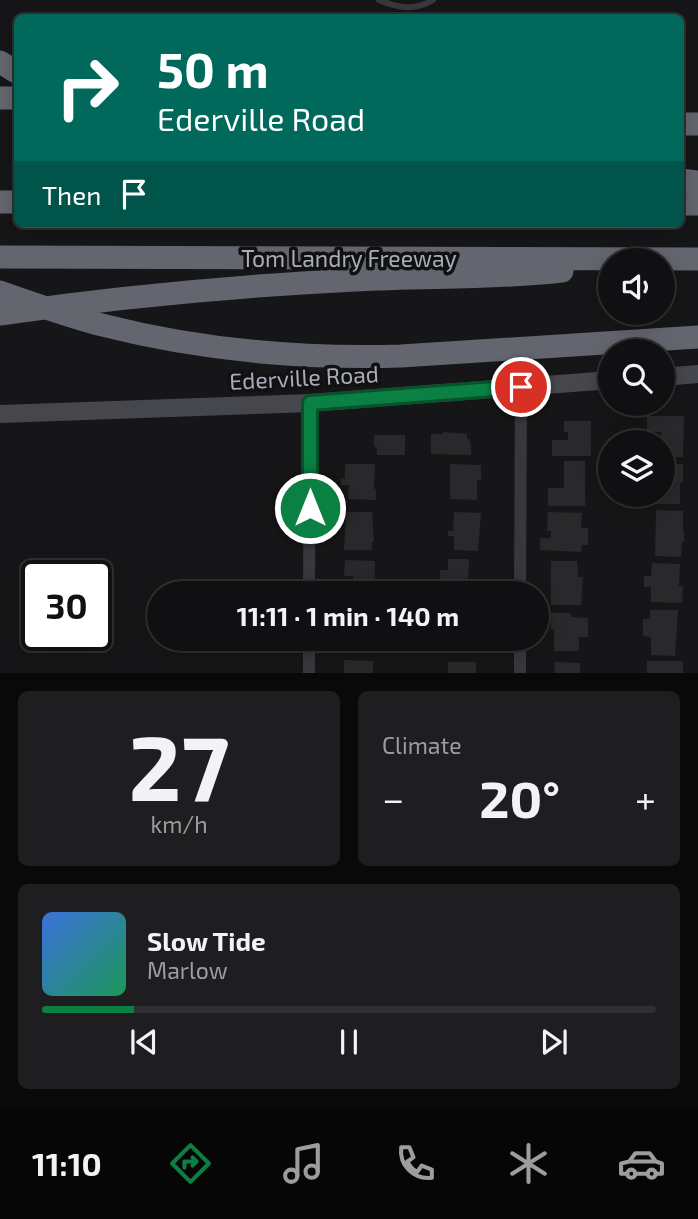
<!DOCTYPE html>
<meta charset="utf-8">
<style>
body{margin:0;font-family:"Exo 2",sans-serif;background:#1e1e20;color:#f1f3f6;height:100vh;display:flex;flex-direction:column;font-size:26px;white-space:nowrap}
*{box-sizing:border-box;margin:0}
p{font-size:23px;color:#9c9d9f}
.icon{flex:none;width:38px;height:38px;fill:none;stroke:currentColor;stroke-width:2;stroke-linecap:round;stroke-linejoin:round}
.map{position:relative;height:673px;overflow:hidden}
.panel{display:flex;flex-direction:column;gap:18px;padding:18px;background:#09090a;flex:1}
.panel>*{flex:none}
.guide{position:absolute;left:14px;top:14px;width:670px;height:214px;border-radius:10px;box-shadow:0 4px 18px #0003,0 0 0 2px #303032;background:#00695c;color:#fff;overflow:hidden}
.buttons{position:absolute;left:598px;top:248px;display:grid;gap:14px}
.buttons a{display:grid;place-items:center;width:77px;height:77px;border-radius:50%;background:#101012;box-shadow:0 4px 18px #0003,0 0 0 2px #303032;font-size:35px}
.speed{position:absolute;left:21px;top:560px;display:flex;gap:14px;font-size:35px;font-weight:700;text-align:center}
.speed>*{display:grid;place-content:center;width:91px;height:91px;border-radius:50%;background:#101012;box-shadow:0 4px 18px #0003,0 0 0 2px #303032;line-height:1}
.speed .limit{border:4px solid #111;border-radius:10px;background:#fff;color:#111}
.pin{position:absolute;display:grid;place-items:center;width:60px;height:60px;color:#fff;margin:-30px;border:4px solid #fff;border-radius:50%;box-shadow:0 2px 7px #0007}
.me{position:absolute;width:77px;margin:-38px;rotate:0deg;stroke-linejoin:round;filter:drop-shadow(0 0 5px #0008)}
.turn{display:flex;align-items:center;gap:24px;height:147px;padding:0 28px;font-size:32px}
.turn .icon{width:91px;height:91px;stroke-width:2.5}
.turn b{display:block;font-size:49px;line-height:60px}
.then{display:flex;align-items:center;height:66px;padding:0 28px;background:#0003;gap:14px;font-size:26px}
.big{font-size:52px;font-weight:700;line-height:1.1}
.panel .widget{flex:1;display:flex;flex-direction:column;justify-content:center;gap:10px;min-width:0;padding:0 24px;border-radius:10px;background:#1e1e20}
.panel .dial{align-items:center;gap:0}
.dial b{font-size:91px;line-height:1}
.song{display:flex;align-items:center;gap:21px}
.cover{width:84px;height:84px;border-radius:10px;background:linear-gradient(135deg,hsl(220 70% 55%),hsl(150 70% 35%))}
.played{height:7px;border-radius:4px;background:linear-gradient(90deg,#0b8043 15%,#303032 15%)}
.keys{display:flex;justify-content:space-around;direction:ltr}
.heat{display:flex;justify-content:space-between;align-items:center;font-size:38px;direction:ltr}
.panel .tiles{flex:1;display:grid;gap:18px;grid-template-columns:1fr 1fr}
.widget:last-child{grid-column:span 2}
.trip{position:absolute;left:147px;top:581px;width:402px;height:70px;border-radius:35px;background:#101012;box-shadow:0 4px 18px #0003,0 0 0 2px #303032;font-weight:700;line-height:70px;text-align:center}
.menu{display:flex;height:112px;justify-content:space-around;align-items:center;background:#060607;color:#9c9d9f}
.menu .icon{width:49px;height:49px}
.menu .current{color:#0b8043}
.menu b{font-size:32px;color:#f1f3f6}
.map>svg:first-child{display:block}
</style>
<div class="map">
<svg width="698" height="673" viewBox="0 0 698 673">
<rect width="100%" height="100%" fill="#161618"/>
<path fill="#29292c" d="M647,416H684L683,457H663V443H661V432H647Z
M564,421H591V456H552V440H568V432H564Z
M443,432L467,434V439H470V445H471V455L431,454V434H443Z
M374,435H405V455H377V447H374Z
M564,461H585V506H548V488H564Z
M345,464H375L374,489H376V500L348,499L349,485H341V478L345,479Z
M450,464L481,465V480H477V500L450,499Z
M663,464H683V482H680V504H654V495H663Z
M656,510L683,511V530L682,531H684V542H682L681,557L655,556Z
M346,512H372L374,542H372V550H344Z
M454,512L481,513L478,551L454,550V536H448V531H453Z
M548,512L582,513L581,528H588V545H582L581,552L540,550V538H551V531H547Z
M448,559H469L468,585H480V593H439L440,570H448Z
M345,560L375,561L374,593H353V576H344Z
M551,561H577L578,577H583L581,605H551Z
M652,563L680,564L679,586H683L682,603L651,602V587H644V576H651Z
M650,610H678L675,656L651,655V637L643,636V619H650Z
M551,613H571V617L588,618V637H579V651H554V629H551Z
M344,639H370L369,649H343Z
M459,639H479V650L459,649Z
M344,660L373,661V673H344Z
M647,661H683V673H647Z
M448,662H476V673H448Z
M555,662L580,663V673H554Z"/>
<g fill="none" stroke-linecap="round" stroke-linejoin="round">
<path stroke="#37383d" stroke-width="6" d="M379,0C398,8 415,11 433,0"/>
<path stroke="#37383d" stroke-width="12" d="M309,593L310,403
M520,593L521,387
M309,673V639
M520,673V639"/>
<path stroke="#45474d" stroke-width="18" d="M663,377L698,374
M0,414L310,403L611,380"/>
<path stroke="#63666e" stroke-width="23" d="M0,62L18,73
M0,98H18
M681,124H698
M681,180L698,182
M0,202H18
M681,204H698
M0,257L698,259
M0,314C118,297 236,286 355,280C424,276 493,279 562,271"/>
<path stroke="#63666e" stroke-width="23" d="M0,292C34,304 68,316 102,325C200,350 300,359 401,356L698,337"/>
</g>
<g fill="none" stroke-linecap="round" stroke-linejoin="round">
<defs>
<path id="route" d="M310,508V403L521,387"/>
</defs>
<use href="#route" stroke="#07532c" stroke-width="18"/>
<use href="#route" stroke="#0b8043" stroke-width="12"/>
</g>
<g text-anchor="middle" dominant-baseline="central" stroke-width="7" stroke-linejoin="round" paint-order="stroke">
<g font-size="23" fill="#a8adb8" stroke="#111113">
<text x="349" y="258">Tom Landry Freeway</text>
<text transform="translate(304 377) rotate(-3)">Ederville Road</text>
</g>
</g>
</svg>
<div class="buttons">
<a><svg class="icon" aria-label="sound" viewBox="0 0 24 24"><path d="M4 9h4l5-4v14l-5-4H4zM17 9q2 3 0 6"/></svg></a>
<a><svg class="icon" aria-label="search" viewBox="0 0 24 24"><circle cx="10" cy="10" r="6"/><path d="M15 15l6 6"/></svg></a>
<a><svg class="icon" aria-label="layers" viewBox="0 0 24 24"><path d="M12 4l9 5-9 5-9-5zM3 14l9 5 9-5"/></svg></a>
</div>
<div class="speed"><div class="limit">30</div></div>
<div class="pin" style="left:521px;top:387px;background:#d93025"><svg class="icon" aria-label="arrive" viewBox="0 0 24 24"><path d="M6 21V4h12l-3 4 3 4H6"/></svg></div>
<svg class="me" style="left:310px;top:508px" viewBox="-20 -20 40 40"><circle r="17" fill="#0b8043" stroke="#fff" stroke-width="3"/><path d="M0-11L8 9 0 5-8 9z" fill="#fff"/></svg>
<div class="trip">11:11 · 1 min · 140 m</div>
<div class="guide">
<div class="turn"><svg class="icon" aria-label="right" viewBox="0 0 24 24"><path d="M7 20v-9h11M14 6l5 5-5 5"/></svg><div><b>50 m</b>Ederville Road</div></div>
<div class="then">Then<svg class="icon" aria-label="arrive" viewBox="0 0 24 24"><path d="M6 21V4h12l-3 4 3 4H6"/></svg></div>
</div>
</div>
<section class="panel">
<div class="tiles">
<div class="widget dial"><b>27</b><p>km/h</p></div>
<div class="widget"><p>Climate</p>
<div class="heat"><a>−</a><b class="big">20°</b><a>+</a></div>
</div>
<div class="widget">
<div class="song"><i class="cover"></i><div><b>Slow Tide</b><p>Marlow</p></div></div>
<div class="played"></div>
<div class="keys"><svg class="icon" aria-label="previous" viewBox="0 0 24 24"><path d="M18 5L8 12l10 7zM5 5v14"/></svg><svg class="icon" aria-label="pause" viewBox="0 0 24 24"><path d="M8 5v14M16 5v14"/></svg><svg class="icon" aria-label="next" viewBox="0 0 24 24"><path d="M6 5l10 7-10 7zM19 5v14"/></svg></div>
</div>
</div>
</section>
<nav class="menu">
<b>11:10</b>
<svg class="icon current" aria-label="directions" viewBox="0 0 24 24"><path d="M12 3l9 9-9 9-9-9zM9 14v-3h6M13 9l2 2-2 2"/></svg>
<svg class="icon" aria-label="music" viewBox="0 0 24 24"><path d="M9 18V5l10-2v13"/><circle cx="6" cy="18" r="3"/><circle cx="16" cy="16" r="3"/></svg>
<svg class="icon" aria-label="phone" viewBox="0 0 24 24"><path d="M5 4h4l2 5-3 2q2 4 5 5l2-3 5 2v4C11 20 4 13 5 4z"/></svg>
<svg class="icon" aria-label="climate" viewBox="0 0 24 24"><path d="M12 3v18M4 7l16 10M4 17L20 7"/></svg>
<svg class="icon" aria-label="car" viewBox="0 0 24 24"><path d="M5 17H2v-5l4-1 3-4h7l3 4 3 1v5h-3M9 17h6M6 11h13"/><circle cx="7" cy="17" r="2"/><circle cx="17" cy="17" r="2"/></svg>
</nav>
